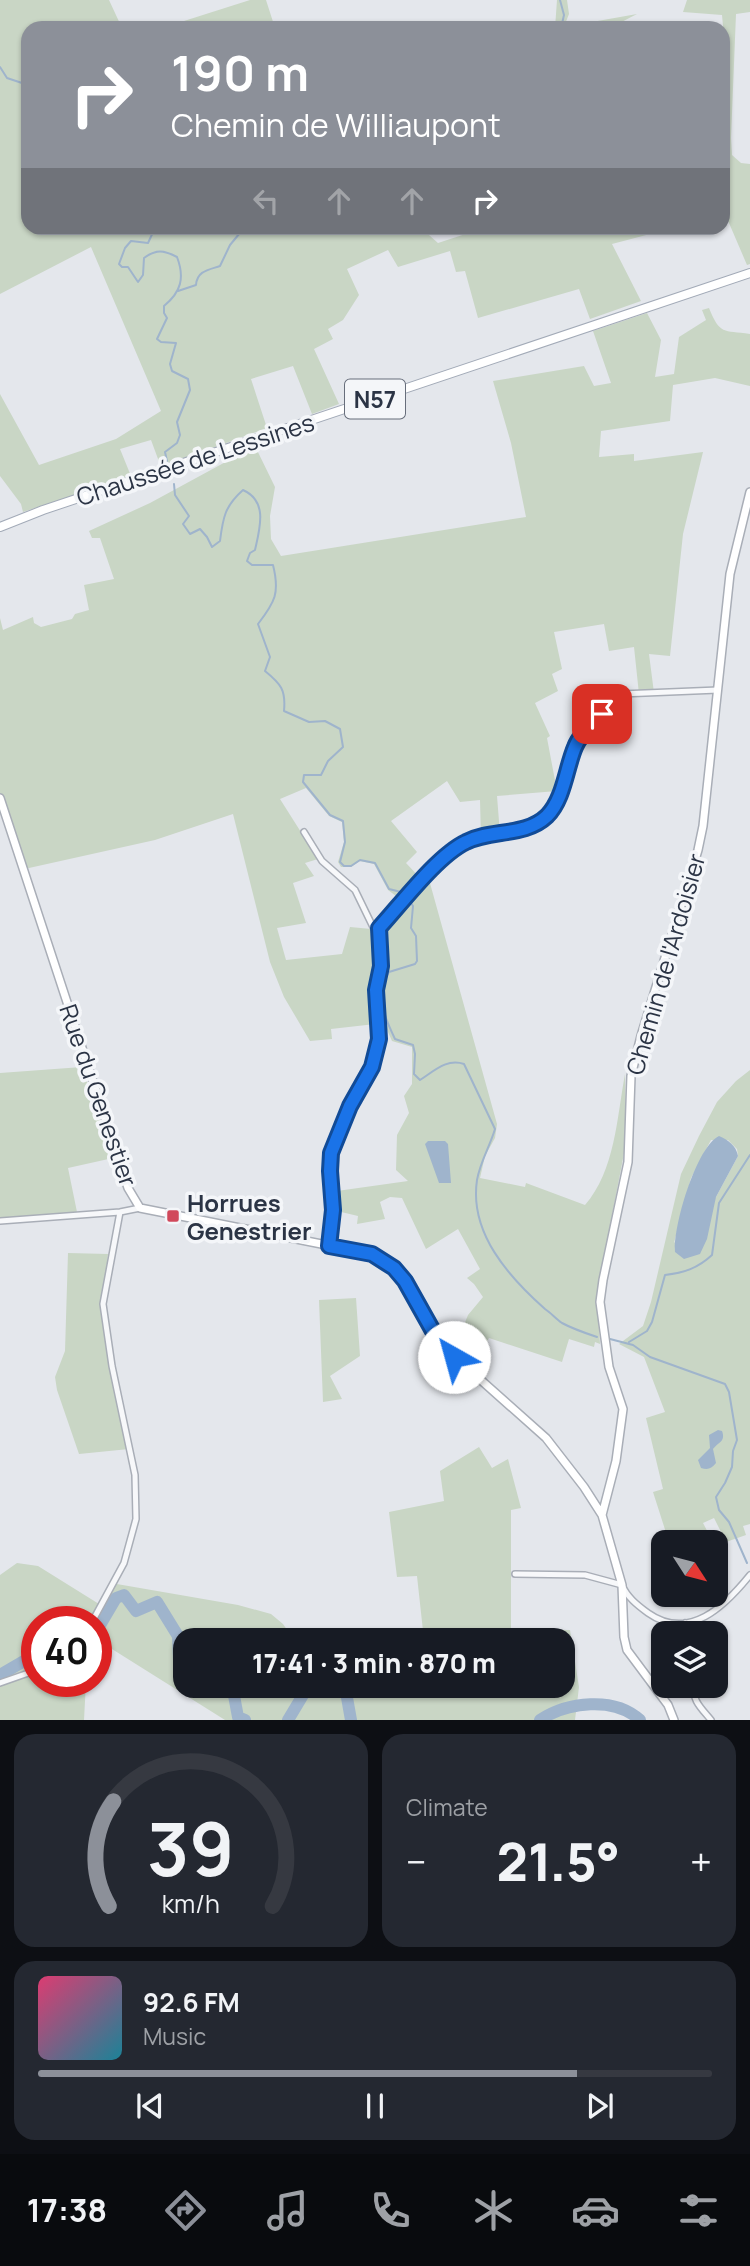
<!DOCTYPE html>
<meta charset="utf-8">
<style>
body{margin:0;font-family:Manrope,sans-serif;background:#242831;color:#f1f3f6;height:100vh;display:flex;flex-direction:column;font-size:26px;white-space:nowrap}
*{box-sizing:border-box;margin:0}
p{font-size:23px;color:#9ea1a6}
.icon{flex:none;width:38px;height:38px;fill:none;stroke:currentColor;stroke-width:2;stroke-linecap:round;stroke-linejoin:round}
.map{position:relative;height:1720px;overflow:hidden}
.drawer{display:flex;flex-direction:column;gap:14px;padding:14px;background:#0d0f14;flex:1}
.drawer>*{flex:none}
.hud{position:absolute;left:21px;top:21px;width:709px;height:214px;border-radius:21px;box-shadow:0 2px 5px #0004;background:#8c9099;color:#fff;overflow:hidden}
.needle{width:46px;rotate:126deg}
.tools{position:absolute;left:651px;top:1530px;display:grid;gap:14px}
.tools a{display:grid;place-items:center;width:77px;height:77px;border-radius:14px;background:#171b24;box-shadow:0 2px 5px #0004;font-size:35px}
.speed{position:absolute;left:21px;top:1606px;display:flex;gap:14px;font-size:35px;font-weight:700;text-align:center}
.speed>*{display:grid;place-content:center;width:91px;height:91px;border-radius:50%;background:#171b24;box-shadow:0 2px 5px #0004;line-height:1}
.speed .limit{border:10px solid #d22;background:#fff;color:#111}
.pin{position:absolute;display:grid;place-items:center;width:60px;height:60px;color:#fff;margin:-30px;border-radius:14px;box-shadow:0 4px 10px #0006}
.me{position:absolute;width:77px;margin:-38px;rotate:322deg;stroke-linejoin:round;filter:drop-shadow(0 0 5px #0008)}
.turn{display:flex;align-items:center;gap:24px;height:147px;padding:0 35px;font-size:32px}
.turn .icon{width:91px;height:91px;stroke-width:2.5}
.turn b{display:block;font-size:49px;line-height:60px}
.lanes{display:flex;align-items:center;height:66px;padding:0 35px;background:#0003;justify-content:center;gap:35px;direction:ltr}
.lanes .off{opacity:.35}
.big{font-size:52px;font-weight:800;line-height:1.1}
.drawer .card{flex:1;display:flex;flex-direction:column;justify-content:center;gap:10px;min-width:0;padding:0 24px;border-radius:21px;background:#242831}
.drawer .dial{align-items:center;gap:0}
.dial svg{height:182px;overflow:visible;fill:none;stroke:#363941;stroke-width:7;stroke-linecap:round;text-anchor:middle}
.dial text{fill:#f1f3f6;stroke:none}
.song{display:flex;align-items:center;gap:21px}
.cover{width:84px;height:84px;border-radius:10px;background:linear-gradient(135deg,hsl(340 70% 55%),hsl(190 70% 35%))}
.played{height:7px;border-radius:4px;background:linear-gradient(90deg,#8c9099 80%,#363941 80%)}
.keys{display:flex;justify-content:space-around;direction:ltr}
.heat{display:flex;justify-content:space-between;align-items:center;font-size:38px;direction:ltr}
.drawer .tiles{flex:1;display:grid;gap:14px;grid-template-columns:1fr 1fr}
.card:last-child{grid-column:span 2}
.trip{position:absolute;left:173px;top:1628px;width:402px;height:70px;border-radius:21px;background:#171b24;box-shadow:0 2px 5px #0004;font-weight:800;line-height:70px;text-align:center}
.tab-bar{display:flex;height:112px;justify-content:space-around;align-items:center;background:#090b0e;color:#9ea1a6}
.tab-bar .icon{width:49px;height:49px}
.tab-bar .active{color:#8c9099}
.tab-bar b{font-size:32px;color:#f1f3f6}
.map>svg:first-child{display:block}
</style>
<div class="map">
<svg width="750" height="1720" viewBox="0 0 750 1720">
<rect width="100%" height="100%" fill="#e4e7ec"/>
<path fill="#c9d6c5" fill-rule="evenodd" d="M0,0H109L122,28H28V228H421L438,243L484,228H673L612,244L641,301L590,319L579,289L478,318L465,271L456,272L450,251L398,267L388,250L347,269L359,295L343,320L328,329L333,339L314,349L339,404L312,414L293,366L251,379L267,428L161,467L151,440L120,449L131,476L23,512L21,504L0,476V394L39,465L116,439L161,411L91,247L0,294Z
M250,0H266L275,28H162Z
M557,0H567L569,14L565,24L575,25L637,14L610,28H555Z
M687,0H750V12L736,14L731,138L732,155L741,163L750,164V264L747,265L723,209V88L728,81L722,15L683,12Z
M709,308C720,335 723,330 750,334V386L715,378L673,385L670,421L601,431L599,457L634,454V461L703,452L683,534L670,656L649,654L654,693L639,694L634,647L609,651L604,624L554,632L562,669L552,674L558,691L535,703L550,736L547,738L557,791L497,796L500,834L481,837L480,800L460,802L447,781L391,821L417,852L406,863L423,881L428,876L497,1124L495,1138L485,1156L480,1178L525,1187L526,1183L585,1205C615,1171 617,1117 625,1074L626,1143L599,1283L597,1303L600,1344L595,1342L594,1347L569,1339L562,1362L489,1338L476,1359L457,1342L468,1315L483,1297L474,1284L467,1278L480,1269L458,1229L426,1249L402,1198L390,1197L380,1202L385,1219L357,1224L358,1216L337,1211V1191L408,1181L396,1170L397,1135L409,1113L404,1096L412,1084V1047L392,1041L384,1023L331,1029L332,1039L310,1041L284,997L270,962L233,814L155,840L20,870L0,809V618L3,630L33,617L34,623L41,627L72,619L75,614L89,610L84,585L114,579L100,538H92L89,531L150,503L255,446L275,487L270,516L271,539L281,556L526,517L511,443L493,381L584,366L594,386L611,383L593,331L647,313L661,340L655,377L674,374L679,337L706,320L702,310ZM306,788L329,816L342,822L344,842L338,862L341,867H351L360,861L374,864L388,890L404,902L382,930L350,927L342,954L286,960L277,928L306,923L293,883L314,876L305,863L318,859L280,799Z
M82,1067L113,1158L68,1168L77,1212L0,1222V1073Z
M750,1070V1524L743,1526L746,1535L726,1542L714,1518L703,1523L713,1542H669L653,1492L663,1489L646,1418L665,1412L644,1357L619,1344L643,1326L651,1302L681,1174L699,1136L717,1102L736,1081ZM711,1140H728L737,1149L738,1156L716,1197L674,1243L691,1178Z
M68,1253L108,1254L102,1305L129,1449L79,1454L57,1390L55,1377L65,1351Z
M356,1298L360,1356L330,1376L342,1399L323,1402L319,1300Z
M479,1447L492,1468L508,1459L521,1508L511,1510V1629L570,1630L579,1687L575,1720H225L104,1644L96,1648V1622H37V1682H86L84,1720H0V1575L17,1563L38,1566L99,1604L111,1583L238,1605L271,1614L283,1624L294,1640H186V1685H354C375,1703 385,1697 407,1685H564V1640H424L417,1576L397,1577L389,1512L444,1501L440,1471Z"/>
<path fill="#9fb4cc" d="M719,1136C728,1140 736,1145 738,1156L716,1197L707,1239L700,1254L684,1259L675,1252C673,1227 696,1147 719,1136Z
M428,1141H445L448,1144L451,1183H439L425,1144Z
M718,1430L722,1431C726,1442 718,1442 713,1449L716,1463C711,1469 708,1470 701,1468L698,1460L710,1448L709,1435Z"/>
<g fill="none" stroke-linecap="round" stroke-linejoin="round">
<path stroke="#9fb4cc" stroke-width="2" d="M560,0L564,15L561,28
M0,67L7,78L28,85
M155,228L148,243L131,241L125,248L119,264L122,267H128L138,282L143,275L144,258C156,249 164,250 177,257C185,278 181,292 164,306V313L167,318L157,339L161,342L176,343L170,364L172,371L188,379L190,390L177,422L180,435L177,443L165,452L167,461
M178,291L196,285C197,271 208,270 220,266L230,245L244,228
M174,484L175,495L189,516L183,524L190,534L200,529L207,537L212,547L220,541C223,517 225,506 243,490C268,501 260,528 255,550L250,553L247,561L252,565H273C280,593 275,602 258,624L270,657L265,671C281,684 286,690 284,711L309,722L325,721L340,729L343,747L328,761L321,775H304L303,782L330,815L343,821L345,842L340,862L344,866H351L360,860L375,863L389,889L401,892
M409,900L413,906L411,928L416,936L417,961L415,964L389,972C374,995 384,1016 395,1039L413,1045L415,1054L414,1074L420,1080C434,1071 447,1058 464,1064L495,1129C490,1146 480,1162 477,1180C469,1233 509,1277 545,1309C551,1313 556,1319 562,1323C573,1329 585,1333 597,1337
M610,1339L633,1345L650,1357L725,1384L729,1392L737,1440L733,1451L732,1467L725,1483L716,1497L719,1510L729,1522L747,1563
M629,1342L647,1331L652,1322L665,1275C684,1273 698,1268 712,1255L719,1203L750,1155"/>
<path stroke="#9fb4cc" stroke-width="12" d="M96,1632L116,1598L124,1595L136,1611L157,1602L178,1636L179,1661L186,1676
M0,1675L24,1661H37
M232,1685L238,1717L245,1720
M337,1685L346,1692L351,1720
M288,1720L309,1685
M540,1720C567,1702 614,1696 640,1720"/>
<defs>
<path id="street" d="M304,832L322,861L355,890L373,927L379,928
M0,1221L120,1212L140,1208
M329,1246L333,1210L330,1171L331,1153L350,1106L372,1067L379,1039L376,990L381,966L379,928L449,853L476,837L527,827L547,815L555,804L579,739L621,694L718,690
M515,1574L585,1575L622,1585C627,1597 637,1605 648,1613C689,1642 725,1606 750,1575
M92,1622L124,1563L136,1519L135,1475L112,1366L103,1304L120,1212
M685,1623L691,1629L705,1633
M0,1683L37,1670
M695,1685C690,1699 703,1710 711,1720"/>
<path id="secondary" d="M0,798L128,1188L140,1208L372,1254L400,1274L433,1331L455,1357L546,1438L584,1487L602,1515L622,1585L624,1637L627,1650L668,1705L674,1720
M602,1515L616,1461L623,1409L609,1367L600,1302L603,1280L628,1162L631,1076L641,1036L698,850L703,826L730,574L750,492"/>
<path id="primary" d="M0,527L43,510L750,273"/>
</defs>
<use href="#street" stroke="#a9aeb7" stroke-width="8"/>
<use href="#secondary" stroke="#a9aeb7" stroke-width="10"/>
<use href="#primary" stroke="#a3abb8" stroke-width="10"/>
<use href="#street" stroke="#f7f8fa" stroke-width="5"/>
<use href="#secondary" stroke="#fff" stroke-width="7"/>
<use href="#primary" stroke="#fff" stroke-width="8"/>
</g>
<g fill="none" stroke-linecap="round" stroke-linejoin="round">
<defs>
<path id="route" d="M454,1357L433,1331L405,1281L394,1268L372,1254L329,1246L333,1210L330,1171L331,1153L350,1106L372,1067L379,1039L376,990L381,966L379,928C402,903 437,856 466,842C491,829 525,837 547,816C564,799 566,768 575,747C580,734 593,724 602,714"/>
</defs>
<use href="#route" stroke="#114b97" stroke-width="18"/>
<use href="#route" stroke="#1a73e8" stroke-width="12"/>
</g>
<rect fill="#d1495b" stroke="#f4f6f9" stroke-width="2.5" x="166" y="1209" width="14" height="14" rx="3.5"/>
<g text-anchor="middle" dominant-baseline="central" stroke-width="7" stroke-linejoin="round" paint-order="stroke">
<rect fill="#f4f6f9" stroke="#676e7b" stroke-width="2" x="345" y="379.5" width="60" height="39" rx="5"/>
<g font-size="23" font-weight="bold" fill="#2b3445">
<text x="375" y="399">N57</text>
</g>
<g font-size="24" fill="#2b3445" stroke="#f4f6f9">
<text transform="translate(195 459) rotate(-18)">Chaussée de Lessines</text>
<text transform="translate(665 964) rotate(-74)">Chemin de l'Ardoisier</text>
<text transform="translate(99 1095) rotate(71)">Rue du Genestier</text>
</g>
<g font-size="24" font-weight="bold" fill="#2b3445" stroke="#f4f6f9" text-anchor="start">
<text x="187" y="1202">Horrues<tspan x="187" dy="28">Genestrier</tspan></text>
</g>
</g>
</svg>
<div class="tools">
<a><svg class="needle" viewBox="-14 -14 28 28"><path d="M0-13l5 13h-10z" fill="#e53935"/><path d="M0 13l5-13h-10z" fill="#9ea1a6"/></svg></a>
<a><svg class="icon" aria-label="layers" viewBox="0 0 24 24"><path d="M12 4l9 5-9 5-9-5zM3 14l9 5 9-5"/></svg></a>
</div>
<div class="speed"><div class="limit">40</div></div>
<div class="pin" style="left:602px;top:714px;background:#d93025"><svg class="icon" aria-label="arrive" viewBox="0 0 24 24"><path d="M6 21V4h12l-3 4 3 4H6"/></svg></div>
<svg class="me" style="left:454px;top:1357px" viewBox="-20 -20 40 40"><circle r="19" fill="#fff"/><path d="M0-13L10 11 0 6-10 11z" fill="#1a73e8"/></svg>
<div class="trip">17:41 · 3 min · 870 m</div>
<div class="hud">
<div class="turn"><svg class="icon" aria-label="right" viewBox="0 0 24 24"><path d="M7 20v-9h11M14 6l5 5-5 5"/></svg><div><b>190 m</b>Chemin de Williaupont</div></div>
<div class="lanes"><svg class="icon off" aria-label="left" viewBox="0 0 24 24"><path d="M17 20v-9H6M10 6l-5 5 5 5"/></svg><svg class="icon off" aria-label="ahead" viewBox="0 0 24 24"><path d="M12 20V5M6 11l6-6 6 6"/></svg><svg class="icon off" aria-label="ahead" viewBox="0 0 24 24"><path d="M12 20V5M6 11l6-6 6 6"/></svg><svg class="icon" aria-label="right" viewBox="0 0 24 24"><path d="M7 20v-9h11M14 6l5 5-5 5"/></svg></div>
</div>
</div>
<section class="drawer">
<div class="tiles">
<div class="card dial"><svg viewBox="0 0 100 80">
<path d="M14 69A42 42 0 1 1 86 69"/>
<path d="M14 69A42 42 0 0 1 16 23" stroke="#8c9099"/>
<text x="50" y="56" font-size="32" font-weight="700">39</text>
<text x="50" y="72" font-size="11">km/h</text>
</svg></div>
<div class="card"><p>Climate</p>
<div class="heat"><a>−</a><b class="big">21.5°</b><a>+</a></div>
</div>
<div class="card">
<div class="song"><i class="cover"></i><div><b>92.6 FM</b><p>Music</p></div></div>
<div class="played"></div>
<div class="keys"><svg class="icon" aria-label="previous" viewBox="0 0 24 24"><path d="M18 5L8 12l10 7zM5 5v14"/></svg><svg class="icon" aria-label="pause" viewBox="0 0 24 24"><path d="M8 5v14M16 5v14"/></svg><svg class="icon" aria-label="next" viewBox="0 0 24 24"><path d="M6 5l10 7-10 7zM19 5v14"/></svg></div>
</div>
</div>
</section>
<nav class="tab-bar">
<b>17:38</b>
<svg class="icon active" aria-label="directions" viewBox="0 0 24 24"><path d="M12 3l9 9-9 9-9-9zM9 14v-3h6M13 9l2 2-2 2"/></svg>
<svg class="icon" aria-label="music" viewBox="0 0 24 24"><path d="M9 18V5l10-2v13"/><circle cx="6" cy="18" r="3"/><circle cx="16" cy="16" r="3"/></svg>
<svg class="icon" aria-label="phone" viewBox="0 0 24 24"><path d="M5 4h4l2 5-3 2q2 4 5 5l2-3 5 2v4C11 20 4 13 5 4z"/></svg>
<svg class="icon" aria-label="climate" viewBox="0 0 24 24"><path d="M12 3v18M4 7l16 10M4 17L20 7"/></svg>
<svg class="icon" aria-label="car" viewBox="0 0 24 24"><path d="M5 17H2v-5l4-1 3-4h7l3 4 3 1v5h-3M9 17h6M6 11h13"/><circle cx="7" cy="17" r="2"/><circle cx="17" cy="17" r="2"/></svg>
<svg class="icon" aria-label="filters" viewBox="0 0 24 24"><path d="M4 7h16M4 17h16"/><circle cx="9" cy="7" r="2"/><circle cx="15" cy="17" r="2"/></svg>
</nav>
